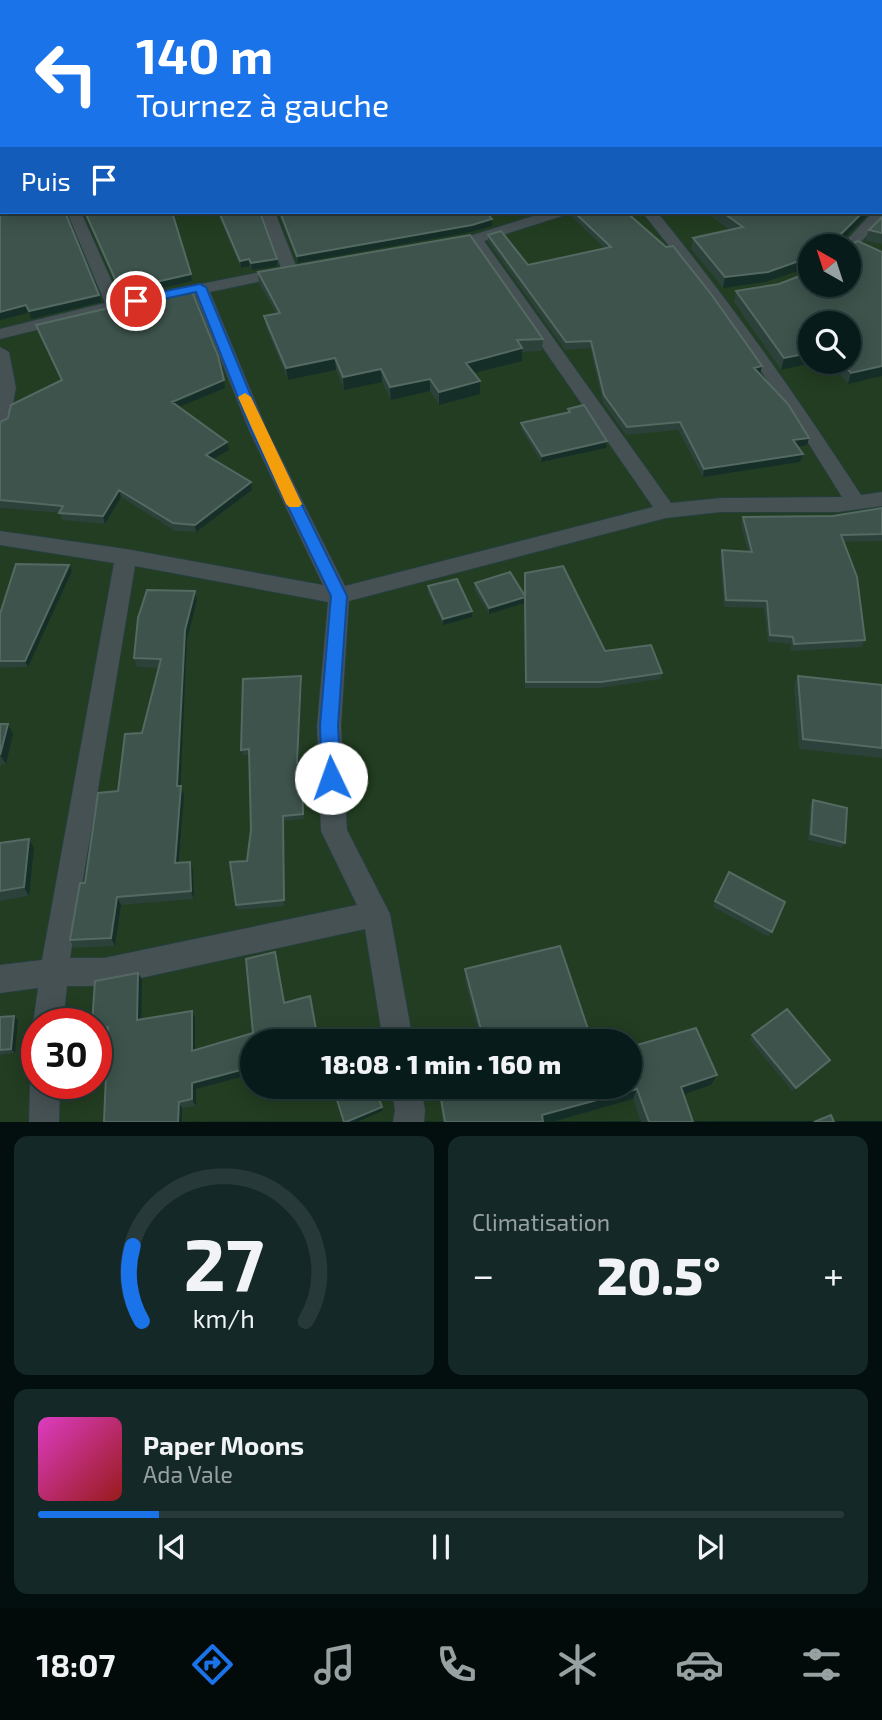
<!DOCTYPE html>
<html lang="fr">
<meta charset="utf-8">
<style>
body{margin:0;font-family:"Exo 2",sans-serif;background:#142827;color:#f1f3f6;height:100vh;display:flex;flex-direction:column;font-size:26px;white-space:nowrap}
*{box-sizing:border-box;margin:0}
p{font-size:23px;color:#98a1a2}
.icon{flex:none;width:38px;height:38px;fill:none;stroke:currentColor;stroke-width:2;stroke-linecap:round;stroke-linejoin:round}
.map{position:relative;height:1122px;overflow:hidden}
.details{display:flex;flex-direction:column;gap:14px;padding:14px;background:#030f0e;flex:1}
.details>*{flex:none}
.hud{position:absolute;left:0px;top:0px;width:882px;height:214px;box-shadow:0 4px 18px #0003,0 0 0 2px #273939;background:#1a73e8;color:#fff;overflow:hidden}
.needle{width:46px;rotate:321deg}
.controls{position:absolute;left:798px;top:234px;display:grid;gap:14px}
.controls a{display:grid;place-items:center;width:63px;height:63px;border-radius:50%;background:#061b1a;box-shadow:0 4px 18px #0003,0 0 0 2px #273939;font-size:35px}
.speed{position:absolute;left:21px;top:1008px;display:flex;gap:14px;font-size:35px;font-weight:700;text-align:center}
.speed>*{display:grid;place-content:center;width:91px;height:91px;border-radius:50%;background:#061b1a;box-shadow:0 4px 18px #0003,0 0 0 2px #273939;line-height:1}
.speed .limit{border:10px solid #d22;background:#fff;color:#111}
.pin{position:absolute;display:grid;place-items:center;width:60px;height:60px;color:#fff;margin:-30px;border:4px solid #fff;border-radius:50%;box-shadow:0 2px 7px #0007}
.me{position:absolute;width:77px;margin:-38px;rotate:357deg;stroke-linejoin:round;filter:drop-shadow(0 0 5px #0008)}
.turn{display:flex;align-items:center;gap:24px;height:147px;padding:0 21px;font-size:32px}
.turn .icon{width:91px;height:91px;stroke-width:2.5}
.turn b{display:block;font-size:49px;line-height:60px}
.then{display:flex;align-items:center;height:66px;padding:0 21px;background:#0003;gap:14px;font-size:26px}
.big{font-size:52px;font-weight:800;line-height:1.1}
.details .widget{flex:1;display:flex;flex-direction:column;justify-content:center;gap:10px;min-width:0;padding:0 24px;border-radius:14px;background:#142827}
.details .dial{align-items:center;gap:0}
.dial svg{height:182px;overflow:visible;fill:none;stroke:#273939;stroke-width:7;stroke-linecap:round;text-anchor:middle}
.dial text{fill:#f1f3f6;stroke:none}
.song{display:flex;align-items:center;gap:21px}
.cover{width:84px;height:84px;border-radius:10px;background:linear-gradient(135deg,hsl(310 70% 55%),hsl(0 70% 35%))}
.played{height:7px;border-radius:4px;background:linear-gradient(90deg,#1a73e8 15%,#273939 15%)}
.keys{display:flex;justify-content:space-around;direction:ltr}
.heat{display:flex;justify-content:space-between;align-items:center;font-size:38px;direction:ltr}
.details .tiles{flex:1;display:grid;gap:14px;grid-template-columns:1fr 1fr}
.widget:last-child{grid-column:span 2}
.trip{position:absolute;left:240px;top:1029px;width:402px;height:70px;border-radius:35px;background:#061b1a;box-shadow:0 4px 18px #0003,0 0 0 2px #273939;font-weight:800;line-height:70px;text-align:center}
.menu{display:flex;height:112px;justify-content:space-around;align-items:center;background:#020b0a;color:#98a1a2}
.menu .icon{width:49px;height:49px}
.menu .selected{color:#1a73e8}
.menu b{font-size:32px;color:#f1f3f6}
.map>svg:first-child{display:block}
</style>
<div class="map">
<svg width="882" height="1122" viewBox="0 0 882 1122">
<rect width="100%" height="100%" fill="#082423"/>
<path fill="#223d21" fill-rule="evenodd" d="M0,0H882V1121L0,1122ZM2,2H880V212H2ZM810,247H849V285H810ZM810,324H849V362H810ZM37,1024H96V1083H37ZM252,1041H630V1087H252Z"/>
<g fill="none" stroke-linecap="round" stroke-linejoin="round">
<path fill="#000812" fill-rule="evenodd" d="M201,0H207L205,2H199Z
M0,62H2V66H0Z"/>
<defs>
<path id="minor" d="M106,0H120L105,2Z
M0,33H2V41H0Z
M880,97H882V105H880Z
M880,207L882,220L853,250L849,251V247H840L873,212H880Z
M67,212H81L120,300L281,268L261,212H275L298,271L296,274L210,292L267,430L345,586L653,507L471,244L444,249L436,244L439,241L473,235L546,212H567L565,215L484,241L671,503L721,498L842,497L789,412L712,300L642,212H657C732,304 796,395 861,495L882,492V506L838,512H721L666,518L349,601L341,726L347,830L390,914L413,1041H383L365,929L104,986H67L63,1024H37V1032L33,1024L38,988L0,993V965L42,960L114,563L0,545V531L126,549L323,585L249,430L195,295L114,311L0,339V329L105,303ZM135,566L328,602L317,726L321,831L357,905L104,958H70Z
M0,347L9,352L16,388L9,423L0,429Z
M37,1071V1083H60L59,1122H29L30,1083Z
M391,1087H421L425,1110L424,1122H393L395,1110Z"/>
</defs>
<use href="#minor" stroke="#253f3e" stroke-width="2"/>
<use href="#minor" fill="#465154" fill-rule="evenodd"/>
</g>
<path fill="#2b4139" d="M258,0H882V54L880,53V2H263Z
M84,212H172L192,281L122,298Z
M217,212H260L277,259V266L252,270L250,266L241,268Z
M278,212H486L492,226L471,232L298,263Z
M569,212H626L760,374L807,445L798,447L803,454L800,462L703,477L678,430L626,435L603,403L590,348L565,350L488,242V235L528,265L604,248L569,214Z
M705,212H870L844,238L882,376L848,384L828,362H849V324L810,362H816L781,370L734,302L736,291L849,285L810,247L765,282L723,288L691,249L693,238L730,230Z
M882,217V244L865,241L869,230Z
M258,272L543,339L542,351L522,352V361L474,373L480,394L439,405L430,391L391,400L382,382L344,390L336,370L288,380L266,328L264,316L276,313L259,284Z
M36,325L225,388L179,407L229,450L213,459L251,482L252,490L196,532L175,531L121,497L105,524L62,520L60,513L0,508V422L61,380L38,333Z
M568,409L607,441L606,448L541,462L521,429V423L567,413Z
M882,508V541L843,542L865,640L862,647L791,651V644L768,642L764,608L724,607L720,557L722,550L748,552L741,524L743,517L833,516Z
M72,571L28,667L0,668V614Z
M525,573L605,651L662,673L661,679L600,688H525L524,603L489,614L474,589L475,583L524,595Z
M428,586L472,617L443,625L428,593Z
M195,591L197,601L187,639L180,786L184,795L179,862L193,870L194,899L121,905L115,946L74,948L70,940L85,883L118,791L142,733L159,668L137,667L134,658Z
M301,676L302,682L299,763L303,786L304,819L284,821L285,906L237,910L236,905L247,861L251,830L249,755H243L241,750Z
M798,676L882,685V758L799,749L794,686Z
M0,724H8L13,734L6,764H1L0,769Z
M813,800L845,843L842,848L808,840L810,805Z
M29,839L34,848L29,896L0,901V843Z
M715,901L785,902L769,937L713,907Z
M275,952L285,1002L310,996L319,1041H252V1074L196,1089V1106L182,1108V1122H104L108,1035L97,1037L96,1024H92L95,981L138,973L142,980L141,1019L192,1011L195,1018V1050L253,1033L246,959Z
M465,969L592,1041H481L465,981Z
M0,1017L18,1020L15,1053L0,1055Z
M752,1035L827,1064L793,1092L750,1040Z
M717,1075L711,1085L683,1094L693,1122H641L633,1099L552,1122H443L438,1087H630Z"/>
<path fill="#152e28" d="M863,212H870L838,245L841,234Z
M492,219V226L471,232L298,263L297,256Z
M810,257V267L765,282L723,288L725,277Z
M249,259L250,266L241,268L240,261Z
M277,259V266L252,270L251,263Z
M191,274L192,281L122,298L120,290Z
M99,295L101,302L31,319L29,311Z
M26,305L28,313L0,320V312Z
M522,348V361L466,375V363Z
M810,353V362H816L781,370L784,358Z
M335,358L336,370L288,380L286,368Z
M762,366L760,374L754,368Z
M882,366V376L848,384L851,373Z
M381,369L382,382L344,390L343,377Z
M430,379V391L391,400L390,387Z
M224,380L225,388L174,409L172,402Z
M480,381V394L439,405V392Z
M809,438L807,445L791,448L793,440Z
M607,441L606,448L541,462L542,456Z
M227,442L229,450L208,462L206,455Z
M803,454L800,462L703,477L704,469Z
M251,482L252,490L196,532L195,525Z
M119,490L121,497L105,524L103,516Z
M69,565L72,571L28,667L25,661Z
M195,591L197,601L187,639L180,795L177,786L185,630Z
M525,597L524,603L489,614V608Z
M472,611V617L443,625V619Z
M301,676L302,682L298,769L297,763Z
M8,724L13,734L6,764L0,755Z
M181,786L184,795L178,871L175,863Z
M283,816L284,821L285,906L284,900Z
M29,839L34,848L29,896L24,887Z
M190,862L193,870L194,899L191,891Z
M117,897L121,905L115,946L111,938Z
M138,973L142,980L141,1027L137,1020Z
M192,1011L195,1018V1058L192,1051Z
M14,1016L18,1020L15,1053L11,1049Z
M830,1060L827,1064L793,1092L796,1088Z
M252,1067V1074L196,1089V1106L192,1099V1083Z
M717,1075L711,1085L676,1097L681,1087Z
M637,1089L633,1099L552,1122H541L542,1115Z
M179,1102L182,1108V1122H178Z
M382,1107V1111L357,1122H346Z"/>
<path fill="#3d534b" stroke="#556963" stroke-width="2" d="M272,0H882V47H880V2H269Z
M0,91H2V147L0,148Z
M880,108H882V195L880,199Z
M2,157V212H65L99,295L29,311L26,305L0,312V158Z
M85,212H172L191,274L120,290Z
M219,212H260L277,259L251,263L249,259L240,261Z
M280,212H486L492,219L472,225L297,256Z
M574,212H626L666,247L673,246L711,294L762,366L754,368L788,404L809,438L793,440L803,454L704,469L680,422L627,427L604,395L591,341L566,342L488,235L501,231L528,265L611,247Z
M722,212H863L841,234V238L850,239L853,243L858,241L882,252V366L851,373L842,362H849V324H810V353L784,358L736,291L779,284L810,272V285H849V247H810V257L768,272L725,277L693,238L743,227Z
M882,217V233L869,230Z
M470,235L543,339L517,340L522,348L466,363L480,381L439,392L430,379L390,387L381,369L343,377L335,358L286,368L264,316L280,313L258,272Z
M191,289L218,356L224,380L172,402L227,442L206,455L251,482L195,525L173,523L119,490L103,516L59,513L63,506L0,500V422L8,418L11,405L62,380L36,325Z
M584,405L607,441L542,456L521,423L570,412L568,409Z
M882,508V534L841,535L857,577L865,640L794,644L793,637L770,635L767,601L726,600L722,550L752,552L743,517L833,516Z
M16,564L69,565L25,661H0V614Z
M563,566L605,651L651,645L662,673L601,682H526L525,597L489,608L475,583L510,572L525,596V573Z
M457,579L472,611L443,619L428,586Z
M147,590L195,591L185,630L177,786H181L175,863L190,862L191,891L117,897L111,938L70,940L80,883H85L98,793L118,791L125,734L142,733L161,659L134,658L138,618Z
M301,676L297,763H300L302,780L303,814L283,816L284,900L236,905L230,862L247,861L251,830L249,749L241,750L243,679Z
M798,676L882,685V748L803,739Z
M0,724H8L0,755Z
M813,800L847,808L845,843L811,834Z
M29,839L24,887L0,891V843Z
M729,872L785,902L772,932L715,901Z
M560,946L592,1041H484L465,969Z
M275,952L284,1003L310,996L318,1041H252V1067L192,1083V1099L179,1102L178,1122H104L108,1027L96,1029V1024H92L95,981L138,973L137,1020L192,1011V1051L253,1033L246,959Z
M787,1009L830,1060L796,1088L752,1035Z
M14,1016L11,1049L0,1050V1017Z
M696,1028L717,1075L681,1087L693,1122H649L637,1089L542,1115L543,1122H445L439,1087H630V1047Z
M333,1087H375L382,1107L346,1122H344Z
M831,1115L834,1122H814Z"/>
<path fill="#1a73e8" stroke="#114b97" stroke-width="2" d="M200,284L206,287L265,430L347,596L338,726L341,778L338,784L331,787L325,784L322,778L320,726L331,596L251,430L196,292L136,305L130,301L136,297Z"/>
<path fill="#f59e0b" d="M245,393L251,397L302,504L299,507H289L286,504L238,397Z"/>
</svg>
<div class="controls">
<a><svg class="needle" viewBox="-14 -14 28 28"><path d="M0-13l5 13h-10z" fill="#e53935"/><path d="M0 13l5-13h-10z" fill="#98a1a2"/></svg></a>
<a><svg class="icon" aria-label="search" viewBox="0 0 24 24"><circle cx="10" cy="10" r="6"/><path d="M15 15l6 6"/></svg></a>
</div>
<div class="speed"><div class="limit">30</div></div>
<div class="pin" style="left:136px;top:301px;background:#d93025"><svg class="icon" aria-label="arrive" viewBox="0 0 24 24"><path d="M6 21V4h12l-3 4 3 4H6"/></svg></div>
<svg class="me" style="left:331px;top:778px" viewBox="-20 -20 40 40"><circle r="19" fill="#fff"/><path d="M0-13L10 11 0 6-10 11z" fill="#1a73e8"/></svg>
<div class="trip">18:08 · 1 min · 160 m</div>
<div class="hud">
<div class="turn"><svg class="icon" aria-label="left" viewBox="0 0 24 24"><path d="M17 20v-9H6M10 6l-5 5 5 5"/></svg><div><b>140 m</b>Tournez à gauche</div></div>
<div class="then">Puis<svg class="icon" aria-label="arrive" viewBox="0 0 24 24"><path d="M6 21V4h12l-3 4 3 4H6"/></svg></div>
</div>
</div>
<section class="details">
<div class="tiles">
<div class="widget dial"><svg viewBox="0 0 100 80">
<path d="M14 69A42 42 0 1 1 86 69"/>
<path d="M14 69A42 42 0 0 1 10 36" stroke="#1a73e8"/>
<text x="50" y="56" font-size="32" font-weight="700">27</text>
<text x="50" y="72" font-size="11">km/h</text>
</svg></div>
<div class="widget"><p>Climatisation</p>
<div class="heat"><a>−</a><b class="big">20.5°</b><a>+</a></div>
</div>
<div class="widget">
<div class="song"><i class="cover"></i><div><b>Paper Moons</b><p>Ada Vale</p></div></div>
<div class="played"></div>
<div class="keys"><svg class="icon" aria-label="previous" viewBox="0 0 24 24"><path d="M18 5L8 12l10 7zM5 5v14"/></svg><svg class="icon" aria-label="pause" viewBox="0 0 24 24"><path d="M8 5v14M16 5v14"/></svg><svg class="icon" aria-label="next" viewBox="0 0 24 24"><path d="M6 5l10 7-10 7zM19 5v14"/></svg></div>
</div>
</div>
</section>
<nav class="menu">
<b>18:07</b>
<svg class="icon selected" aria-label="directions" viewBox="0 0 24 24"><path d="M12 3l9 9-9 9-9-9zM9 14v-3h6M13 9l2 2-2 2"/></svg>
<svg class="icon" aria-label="music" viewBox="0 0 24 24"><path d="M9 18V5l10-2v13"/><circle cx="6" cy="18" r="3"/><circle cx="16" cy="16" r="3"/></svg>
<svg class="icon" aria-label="phone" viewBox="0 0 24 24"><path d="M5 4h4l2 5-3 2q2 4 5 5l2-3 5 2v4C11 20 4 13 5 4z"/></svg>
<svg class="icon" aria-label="climate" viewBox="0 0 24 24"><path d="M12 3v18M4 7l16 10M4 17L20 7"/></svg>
<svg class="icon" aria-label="car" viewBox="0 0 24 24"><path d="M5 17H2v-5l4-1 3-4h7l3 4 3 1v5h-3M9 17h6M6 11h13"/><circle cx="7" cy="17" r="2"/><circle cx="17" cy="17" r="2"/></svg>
<svg class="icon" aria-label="filters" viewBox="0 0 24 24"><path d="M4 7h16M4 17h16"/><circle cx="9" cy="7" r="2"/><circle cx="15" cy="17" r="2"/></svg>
</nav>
